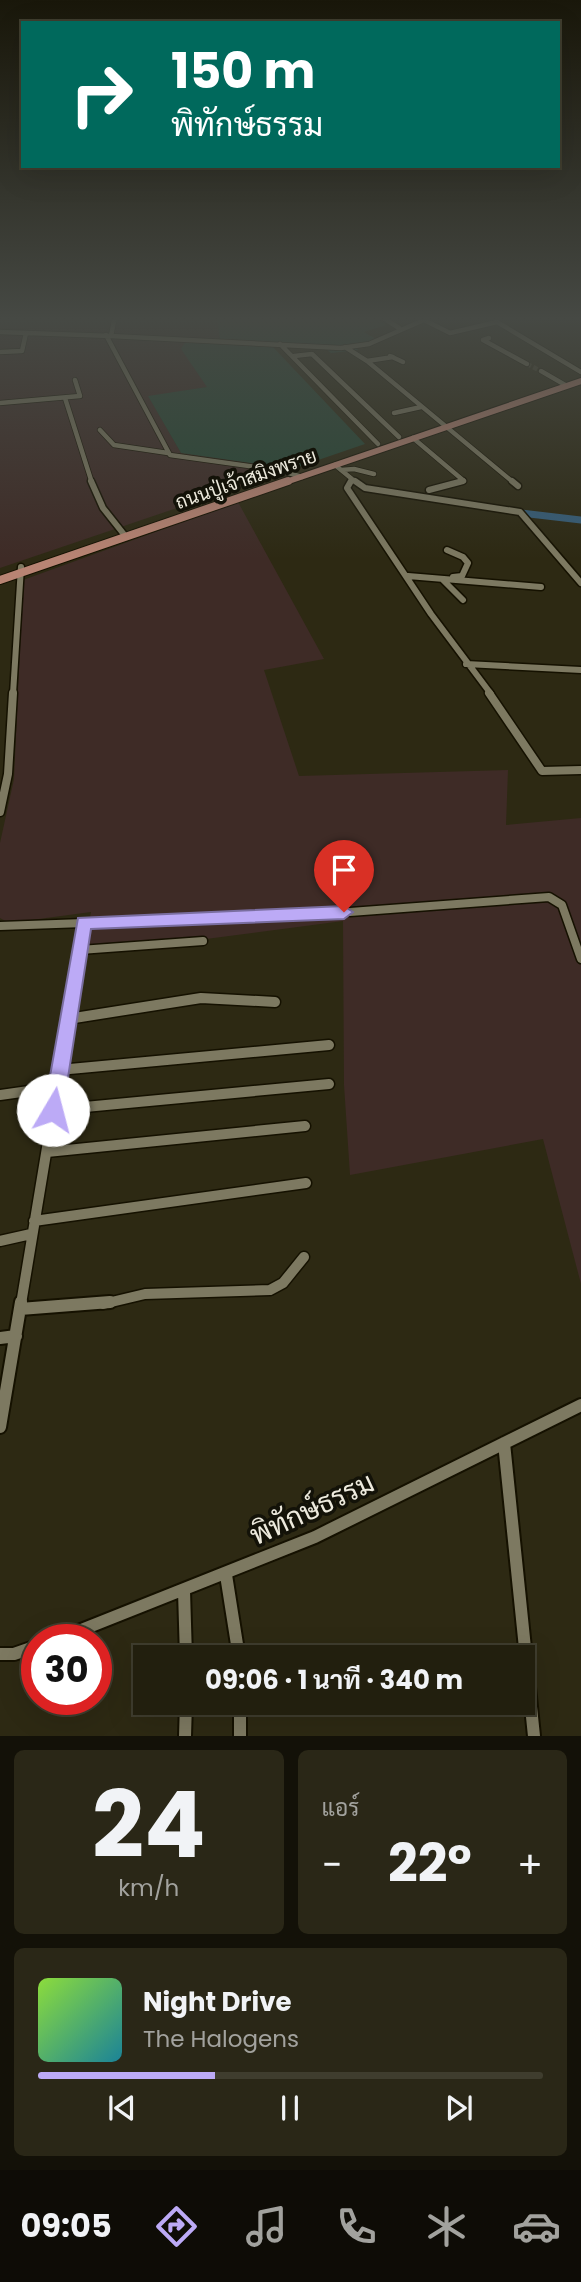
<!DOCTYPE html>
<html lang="th">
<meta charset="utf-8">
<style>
body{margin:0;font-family:Poppins,Sarabun,sans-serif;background:#2a2717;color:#f1f3f6;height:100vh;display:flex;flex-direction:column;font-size:26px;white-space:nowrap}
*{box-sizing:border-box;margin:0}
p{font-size:23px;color:#a2a29e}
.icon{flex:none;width:38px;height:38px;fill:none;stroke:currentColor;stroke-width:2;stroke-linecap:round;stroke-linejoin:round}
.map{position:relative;height:1736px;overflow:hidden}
.sheet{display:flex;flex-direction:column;gap:14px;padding:14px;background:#131108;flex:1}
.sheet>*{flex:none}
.banner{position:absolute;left:21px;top:21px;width:539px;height:147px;border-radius:0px;box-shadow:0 7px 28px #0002,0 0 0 2px #3f3d2e;background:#00695c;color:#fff;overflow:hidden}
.speed{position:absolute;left:21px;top:1624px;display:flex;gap:14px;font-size:35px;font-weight:700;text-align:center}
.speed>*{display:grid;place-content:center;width:91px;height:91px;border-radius:50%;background:#221f0e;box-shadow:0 7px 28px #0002,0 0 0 2px #3f3d2e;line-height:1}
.speed .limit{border:10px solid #d22;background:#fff;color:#111}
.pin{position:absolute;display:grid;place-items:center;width:60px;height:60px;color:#fff;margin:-72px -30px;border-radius:50% 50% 50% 0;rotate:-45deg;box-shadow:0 0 7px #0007}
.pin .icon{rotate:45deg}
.me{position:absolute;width:77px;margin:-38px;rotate:8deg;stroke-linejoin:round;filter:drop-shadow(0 0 5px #0008)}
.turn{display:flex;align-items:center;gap:24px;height:147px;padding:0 35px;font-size:32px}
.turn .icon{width:91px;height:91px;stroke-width:2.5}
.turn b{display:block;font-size:49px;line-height:60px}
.big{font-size:52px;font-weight:700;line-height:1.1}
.sheet .tile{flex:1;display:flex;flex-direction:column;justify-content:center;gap:10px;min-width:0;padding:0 24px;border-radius:10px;background:#2a2717}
.sheet .dial{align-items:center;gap:0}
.dial b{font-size:91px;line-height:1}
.song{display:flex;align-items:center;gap:21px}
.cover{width:84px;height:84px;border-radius:10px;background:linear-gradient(135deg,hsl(90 70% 55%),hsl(190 70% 35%))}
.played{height:7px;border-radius:4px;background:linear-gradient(90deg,#bcaaf6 35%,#3f3d2e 35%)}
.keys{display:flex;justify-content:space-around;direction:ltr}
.heat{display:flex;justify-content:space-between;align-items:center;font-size:38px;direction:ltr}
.sheet .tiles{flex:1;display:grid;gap:14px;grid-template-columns:1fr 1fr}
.tile:last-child{grid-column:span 2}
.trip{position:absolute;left:133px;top:1645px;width:402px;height:70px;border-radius:0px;background:#221f0e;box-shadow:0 7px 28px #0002,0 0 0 2px #3f3d2e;font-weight:700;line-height:70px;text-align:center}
.menu{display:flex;height:112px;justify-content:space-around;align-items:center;background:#0e0c06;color:#a2a29e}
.menu .icon{width:49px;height:49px}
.menu .active{color:#bcaaf6}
.menu b{font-size:32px;color:#f1f3f6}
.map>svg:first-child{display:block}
</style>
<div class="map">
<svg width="581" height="1736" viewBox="0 0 581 1736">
<rect width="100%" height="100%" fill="#2d2913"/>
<path fill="#3e2b26" d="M0,316H217L220,340L207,387L149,397L181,453L292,469L0,568Z
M238,502L324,659L264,670L299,776L508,770L506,825L581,818V1284L543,1139L350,1175L344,1085L343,921L83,955L91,912L9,923L0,918V843L14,779L23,580Z"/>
<path fill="#264735" d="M217,316H374L386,325L364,332L378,340L354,346L358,350L331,353L325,348L272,346L365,444L292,469L181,453L148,396L207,387L181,349L186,341L220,340Z"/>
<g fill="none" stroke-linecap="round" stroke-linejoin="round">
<path stroke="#365d78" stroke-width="2" d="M296,344L318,345"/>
<path stroke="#365d78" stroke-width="7" d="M521,513L581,520"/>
<path stroke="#4a4631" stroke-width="4.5" stroke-dasharray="4.5 2.5" stroke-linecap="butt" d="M527,364L541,371"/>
<defs>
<path id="minor-far4" d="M380,316L399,328
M422,319L450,333L497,322L581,372
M0,332L111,336L115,316
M106,335L170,455L278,470
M111,336L341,348L369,344L433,316
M489,338L483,340L527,364
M280,344L378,444
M345,347L367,361
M0,352L22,351L26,333
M294,356L312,354L399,437
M390,356L403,362
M393,357L367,361L514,483
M541,371L567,386
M65,398L92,483
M0,403L80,396L75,380
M394,413L421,407
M100,430L114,445L168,453
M413,438L464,481L456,483
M335,465L352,479L350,483
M341,470L354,469L374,474
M282,471L302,477
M352,479L358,483"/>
<path id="minor-far3" d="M91,481L103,508L126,537
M351,481L347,488L431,614L491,694
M355,481L365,488L520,512L581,583
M512,481L518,486
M429,490L463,481
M447,550L463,557L468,563L462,576L453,577
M408,576L541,587
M443,580L463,600
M466,664L581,670
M13,694L21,567"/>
<path id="minor-far2" d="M489,693L542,771L581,770
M0,812L8,774L13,693
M350,912L549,897L562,905L581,959
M84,923L344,912
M0,926L84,923L77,963
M80,950L203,941"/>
<path id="minor-far1" d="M68,1019L201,998L275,1002
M59,1070L329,1045
M0,1095L57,1087
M53,1110L329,1084
M47,1152L305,1126
M34,1221L306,1183
M0,1241L31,1234
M21,1304L78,961
M103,1304L145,1294L270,1290L283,1283L304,1257"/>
<path id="minor" d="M20,1309L110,1302
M0,1338L16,1336
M0,1427L21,1302
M504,1443L534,1736
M226,1575L239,1657
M184,1591L186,1657
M56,1640L315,1537L581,1405
M0,1654H14L37,1646
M240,1703V1736
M185,1736L186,1703"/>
<path id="major-far1" d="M283,483L581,381"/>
<path id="major" d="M0,580L288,481"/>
</defs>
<use href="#minor-far4" stroke="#151100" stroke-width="6"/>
<use href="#minor-far3" stroke="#151100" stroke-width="9"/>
<use href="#minor-far2" stroke="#151100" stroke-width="11"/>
<use href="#minor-far1" stroke="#151100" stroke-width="13"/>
<use href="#minor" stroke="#151100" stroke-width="16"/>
<use href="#major-far1" stroke="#151100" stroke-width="8"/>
<use href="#major" stroke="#151100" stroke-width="10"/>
<use href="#minor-far4" stroke="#7d7961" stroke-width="4.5"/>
<use href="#minor-far3" stroke="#7d7961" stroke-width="6"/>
<use href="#minor-far2" stroke="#7d7961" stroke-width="8"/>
<use href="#minor-far1" stroke="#7d7961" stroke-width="10"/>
<use href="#minor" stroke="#7d7961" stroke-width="12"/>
<use href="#major-far1" stroke="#b88473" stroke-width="6"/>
<use href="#major" stroke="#b88473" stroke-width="8"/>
</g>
<linearGradient id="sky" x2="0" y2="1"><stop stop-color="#19170a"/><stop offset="0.57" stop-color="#464944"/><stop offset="1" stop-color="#464944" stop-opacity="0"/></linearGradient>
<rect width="581" height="559" fill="url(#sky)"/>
<path fill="#bcaaf6" stroke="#7a6ea0" stroke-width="2" d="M344,906L353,912L344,919L91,929L63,1110L60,1117L53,1119L47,1117L44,1110L78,918Z"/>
<g text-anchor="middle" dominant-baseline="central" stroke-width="7" stroke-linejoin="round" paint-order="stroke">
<g font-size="19" fill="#edeadd" stroke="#131208">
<text transform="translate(246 479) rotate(-19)">ถนนปู่เจ้าสมิงพราย</text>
</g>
<g font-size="28" fill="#edeadd" stroke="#131208">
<text transform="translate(312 1509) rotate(-25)">พิทักษ์ธรรม</text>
</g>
</g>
</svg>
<div class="speed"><div class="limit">30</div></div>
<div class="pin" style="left:344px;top:912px;background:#d93025"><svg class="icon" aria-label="arrive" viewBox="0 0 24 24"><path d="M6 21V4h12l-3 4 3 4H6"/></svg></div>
<svg class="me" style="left:53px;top:1110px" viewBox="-20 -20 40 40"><circle r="19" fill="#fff"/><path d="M0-13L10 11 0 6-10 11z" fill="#bcaaf6"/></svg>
<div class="trip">09:06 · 1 นาที · 340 m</div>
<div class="banner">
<div class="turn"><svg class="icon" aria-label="right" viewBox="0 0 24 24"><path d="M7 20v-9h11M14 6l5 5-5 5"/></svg><div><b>150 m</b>พิทักษ์ธรรม</div></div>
</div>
</div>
<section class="sheet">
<div class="tiles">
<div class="tile dial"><b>24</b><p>km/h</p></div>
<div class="tile"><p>แอร์</p>
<div class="heat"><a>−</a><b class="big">22°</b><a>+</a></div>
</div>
<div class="tile">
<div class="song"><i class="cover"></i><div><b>Night Drive</b><p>The Halogens</p></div></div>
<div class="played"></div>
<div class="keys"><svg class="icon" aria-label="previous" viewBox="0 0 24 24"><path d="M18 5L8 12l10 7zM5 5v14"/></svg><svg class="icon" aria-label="pause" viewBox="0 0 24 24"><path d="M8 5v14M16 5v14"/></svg><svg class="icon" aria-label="next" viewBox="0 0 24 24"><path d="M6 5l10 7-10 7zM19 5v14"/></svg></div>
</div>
</div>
</section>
<nav class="menu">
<b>09:05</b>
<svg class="icon active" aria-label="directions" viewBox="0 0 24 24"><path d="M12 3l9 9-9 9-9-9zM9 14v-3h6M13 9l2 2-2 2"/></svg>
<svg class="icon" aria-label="music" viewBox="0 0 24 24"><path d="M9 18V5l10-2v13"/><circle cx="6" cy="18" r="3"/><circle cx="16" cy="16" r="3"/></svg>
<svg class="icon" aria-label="phone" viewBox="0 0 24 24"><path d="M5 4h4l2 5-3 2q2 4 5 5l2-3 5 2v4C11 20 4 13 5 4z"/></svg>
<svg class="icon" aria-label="climate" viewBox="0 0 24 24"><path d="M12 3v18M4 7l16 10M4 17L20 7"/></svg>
<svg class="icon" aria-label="car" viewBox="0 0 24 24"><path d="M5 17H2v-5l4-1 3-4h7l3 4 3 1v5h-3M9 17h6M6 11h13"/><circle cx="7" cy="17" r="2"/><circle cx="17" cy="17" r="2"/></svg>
</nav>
